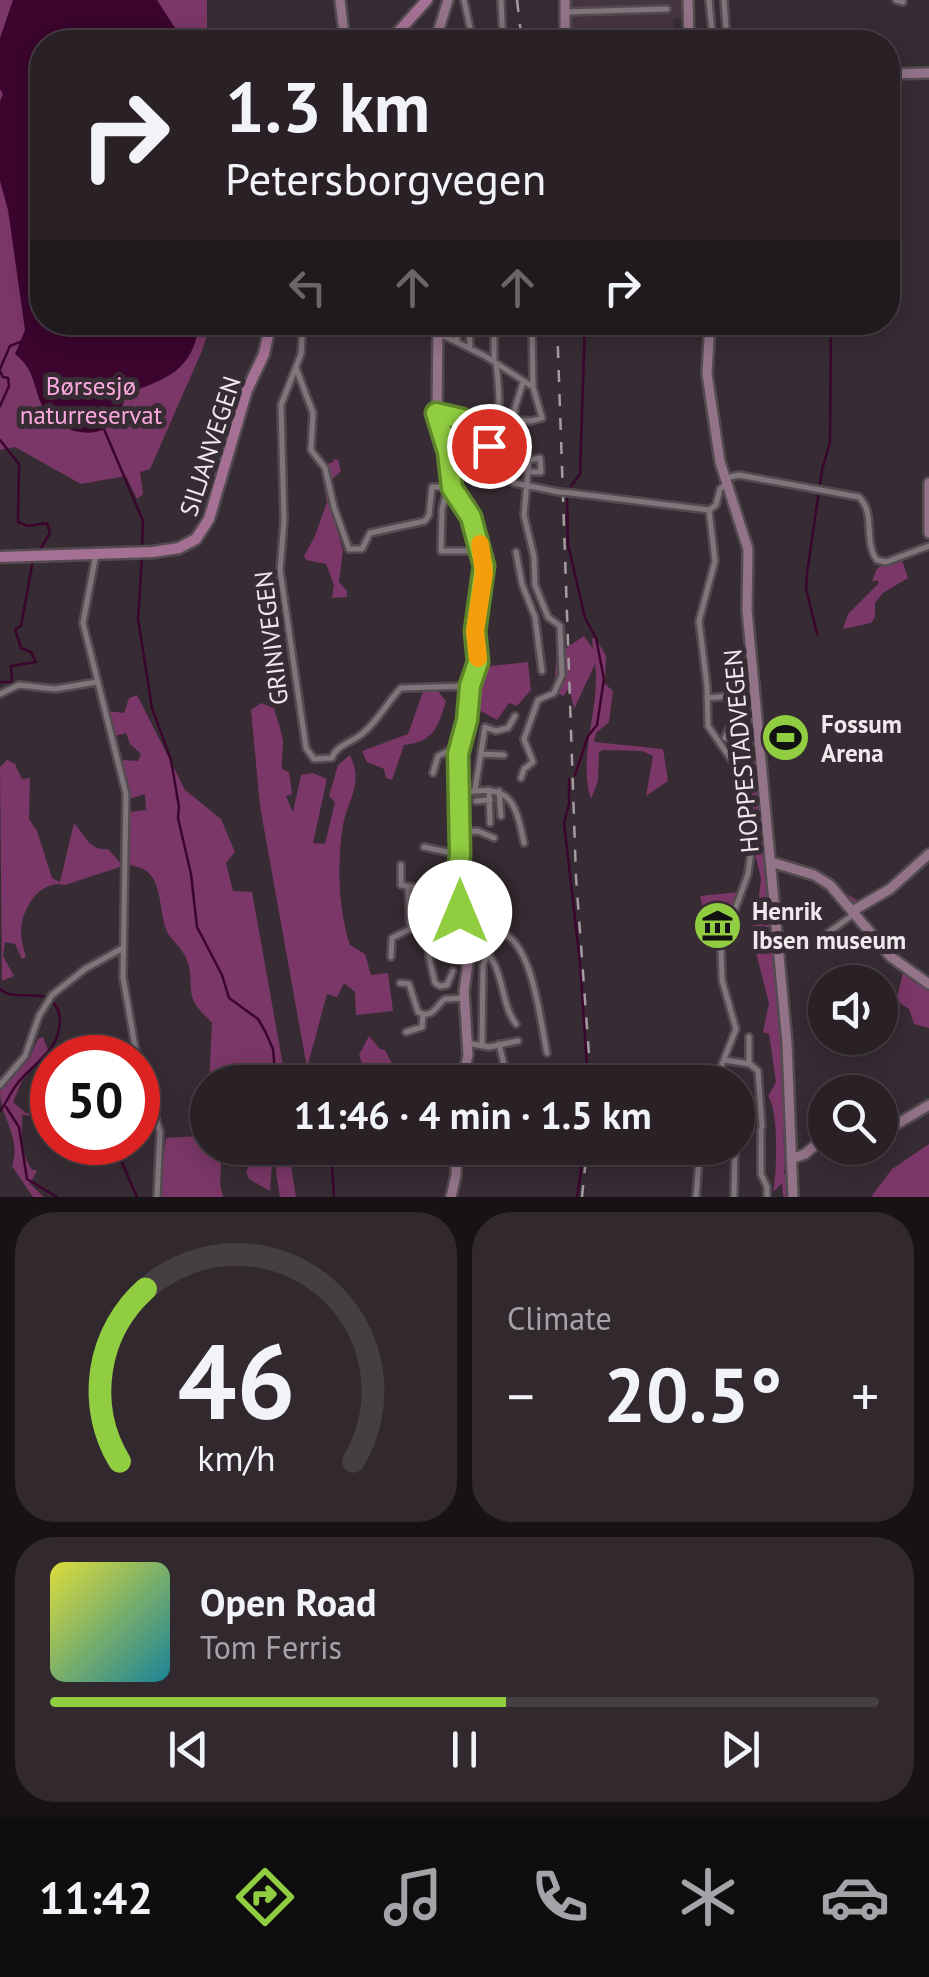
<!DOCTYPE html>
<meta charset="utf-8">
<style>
body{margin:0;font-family:"PT Sans",sans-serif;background:#31292e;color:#f1f3f6;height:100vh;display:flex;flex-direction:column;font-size:38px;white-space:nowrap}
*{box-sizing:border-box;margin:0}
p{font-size:32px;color:#a5a3a7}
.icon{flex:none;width:55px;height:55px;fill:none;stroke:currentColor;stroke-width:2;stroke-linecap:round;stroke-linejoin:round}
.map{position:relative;height:1197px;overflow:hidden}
.drawer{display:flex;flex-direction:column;gap:15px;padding:15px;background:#171215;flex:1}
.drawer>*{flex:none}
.hud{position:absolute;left:30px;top:30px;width:870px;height:305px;border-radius:40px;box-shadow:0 5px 25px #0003,0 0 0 2px #453e43;background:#292126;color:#f1f3f6;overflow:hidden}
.buttons{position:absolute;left:808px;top:965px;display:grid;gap:20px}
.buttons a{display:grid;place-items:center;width:90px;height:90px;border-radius:50%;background:#292126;box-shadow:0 5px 25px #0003,0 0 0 2px #453e43;font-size:50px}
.speed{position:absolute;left:30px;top:1035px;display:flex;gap:20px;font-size:50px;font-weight:700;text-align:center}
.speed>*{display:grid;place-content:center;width:130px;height:130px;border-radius:50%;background:#292126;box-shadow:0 5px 25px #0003,0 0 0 2px #453e43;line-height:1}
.speed .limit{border:15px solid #d22;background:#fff;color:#111}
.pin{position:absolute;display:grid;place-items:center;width:85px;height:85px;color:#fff;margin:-42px;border:5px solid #fff;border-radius:50%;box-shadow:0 2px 10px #0007}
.me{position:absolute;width:110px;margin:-55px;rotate:0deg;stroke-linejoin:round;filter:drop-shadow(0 0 8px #0008)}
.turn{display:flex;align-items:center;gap:35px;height:210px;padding:0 30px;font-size:45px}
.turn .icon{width:130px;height:130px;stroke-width:2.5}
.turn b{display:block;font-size:70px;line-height:85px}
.lanes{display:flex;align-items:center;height:95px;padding:0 30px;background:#0003;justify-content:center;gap:50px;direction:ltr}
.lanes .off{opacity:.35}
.big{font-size:75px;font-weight:700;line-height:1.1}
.drawer .tile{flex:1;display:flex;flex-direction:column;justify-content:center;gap:15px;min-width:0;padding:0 35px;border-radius:40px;background:#31292e}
.drawer .dial{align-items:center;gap:0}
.dial svg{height:260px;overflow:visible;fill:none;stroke:#453e43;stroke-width:7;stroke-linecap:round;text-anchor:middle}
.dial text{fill:#f1f3f6;stroke:none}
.song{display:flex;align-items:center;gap:30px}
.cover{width:120px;height:120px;border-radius:15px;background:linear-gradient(135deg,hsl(60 70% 55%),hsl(190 70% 35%))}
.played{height:10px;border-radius:5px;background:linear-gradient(90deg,#90cd41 55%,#453e43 55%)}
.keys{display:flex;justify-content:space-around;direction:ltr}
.heat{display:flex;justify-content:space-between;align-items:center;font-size:55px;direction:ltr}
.drawer .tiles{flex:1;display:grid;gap:15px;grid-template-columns:1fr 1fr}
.tile:last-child{grid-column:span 2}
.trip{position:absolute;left:190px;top:1065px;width:565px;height:100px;border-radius:50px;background:#292126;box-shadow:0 5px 25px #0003,0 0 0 2px #453e43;font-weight:700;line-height:100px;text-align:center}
.tabs{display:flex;height:160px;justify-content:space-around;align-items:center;background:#100d0f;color:#a5a3a7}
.tabs .icon{width:70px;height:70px}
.tabs .selected{color:#90cd41}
.tabs b{font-size:45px;color:#f1f3f6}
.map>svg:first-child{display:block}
</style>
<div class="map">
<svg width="929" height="1197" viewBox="0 0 929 1197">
<rect width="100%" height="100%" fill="#372c33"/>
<path fill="#453540" d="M565,0H688L687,18L673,19L674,42H565Z"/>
<path fill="#7b3767" d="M0,0H207V42H42V322L211,323L202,351L150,469L140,472L143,494L137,499L126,476L81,484L15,447L0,450Z
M334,459L338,460L341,471L329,482C333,498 338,540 343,550L339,582L347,591V597L332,598L334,585L326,564L306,560L304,556L315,536L327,502L322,477L326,473L324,465L333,462Z
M890,557H901L908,578L883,593L875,603V617L871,623L843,629L848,614L879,583L877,580L872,582L876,570Z
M584,636L593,649L592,639L595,637L606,656L605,684L613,691L609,722L596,733L594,742L663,749L668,781L646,796L653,756L642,751L603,750L599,752L598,781L591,799C577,754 601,708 595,664L574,709L570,690L568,689L564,696L554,692L557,646L566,648Z
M528,662L531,690L517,706L509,703L497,720L473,707L481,667Z
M425,686L436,689L446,701C438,727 434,742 404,745L392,780L386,778L384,769L367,762L362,751L408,734Z
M746,692L753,697L748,713L756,723C760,778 767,833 768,887C768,901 774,912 771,925L766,928C767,944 777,956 778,972C784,1023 789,1077 784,1128C782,1144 787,1156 784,1173L789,1179V1197H783L782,1183L773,1192C777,1172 779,1112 768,1096L776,1082L769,1034L763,1032L769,1003L750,930L756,921L761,879L753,846L746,778L737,764L755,759V724L743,709L742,694Z
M137,695L185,790L221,819L235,852L226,863L233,891L252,892L286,1082H277L276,1077L268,1074L260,1080L249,1074L247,1082H209L212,1023C207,1017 195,1007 193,999C188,984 194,971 184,954C179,945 169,938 166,929C157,901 164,866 126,865L130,812L146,810L145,794L129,799L122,760L138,761L141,754L130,744L126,733L115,736L107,711L124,713L129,698Z
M261,703L274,708C277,719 282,731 283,743C283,752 281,760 282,769L289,772L292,794L286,796L293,812L301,775L313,773L327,779L313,843L325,844L335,802L329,796L338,765L350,755C364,785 348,798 343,825C337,862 338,909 350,945L365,954L371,975L388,973L393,1011L356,1015L355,992L344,983L337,997L327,994L307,1068L260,806L251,710Z
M805,723L808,749L767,753L765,727Z
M7,760L15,764L22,779L30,778L29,819L37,831L52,878L60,882L74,823C86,836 89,851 108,849L123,866L65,885C40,879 21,909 21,932C21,940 24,949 26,957L22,959L15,944L5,942L3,956L14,976L2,981L0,767Z
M838,889L857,900C863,934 902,962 929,981V1028L914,1024L909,1009L896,1001L903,973C875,953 855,919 838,889Z
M740,892L725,934L716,939L721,945L713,948L700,896Z
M369,1036L380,1049L385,1050L402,1082H368L359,1055Z
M43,1037L48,1050L22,1081L13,1102L26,1113L47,1112L52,1106V1131L47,1134L46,1124L39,1116L22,1115C22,1136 20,1152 32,1170H37L30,1184L44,1197H33L12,1166C22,1138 0,1117 0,1091L29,1059L38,1039Z
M207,1126L208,1148H226L221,1164L220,1184L223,1197H158L166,1138L199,1136Z
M929,1144V1197H871L892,1169Z
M263,1148H294L289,1154L296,1197H280L276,1173L277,1150L273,1152L270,1191L249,1179L246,1172L250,1165L260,1163L265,1149Z"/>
<path fill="#3b052e" d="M13,0H157L184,42H42V322L199,323C194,371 166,379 126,394C118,425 103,439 71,430L68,422L53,421C30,397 41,374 15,354L25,330L8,210L0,181V101L3,94L0,89V38Z"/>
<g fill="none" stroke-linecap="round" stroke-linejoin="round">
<path stroke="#3b052e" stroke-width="2.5" d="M0,369L10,346L20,342
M0,371L3,377L8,378L9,386L0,406
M104,429L143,521L142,547
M0,440L19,464L18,522L28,526L47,523L50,533L41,548L34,552
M571,486L580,474L585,322
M567,498L568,544L585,618L596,638L604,679L597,725L588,736L575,775
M142,558L138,619L152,708L171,760L179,807L178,818L191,874L197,927L222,975L229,998L258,1019L265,1031L273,1049L276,1082
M817,634L806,588L807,573L822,470L830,442L831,322
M0,682H12L11,666L36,662L31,652L21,648L15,629L21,626L33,560
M569,779V804L564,823L580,962L588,1082
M0,989C12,1000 30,992 45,997C56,1002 60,1011 60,1022C58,1053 34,1062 17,1084C10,1093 7,1102 0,1111
M80,1058V1056
M6,1107L19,1127L27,1179L57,1197
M113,1142L137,1197
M331,1148L334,1197
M577,1197L584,1148"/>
<defs>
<path id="street" d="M464,0L473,42
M501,0L503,42
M709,0L713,42
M724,0L727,42
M896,0L903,2
M566,12L667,9
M303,322L301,354L281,405L284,521L280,570L306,748L314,759L332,758C337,744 352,743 363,733C379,720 387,702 401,688L470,686
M456,322L457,341
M469,322L470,348
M494,322V359
M438,333L485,356L533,387
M296,368L313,413L311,450L325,468L334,507L349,549H362L370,533L425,521L429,515L432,487H448
M436,413L452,414L466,422L474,435L497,454L514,483L559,492
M515,420L531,421L542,418L533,387L532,322
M489,446C503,423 499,388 496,363
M512,477L515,408L523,382
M725,478L739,475L859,497C876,513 863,542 877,560L886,562L929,546
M448,487L442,509L441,551H467
M571,493L709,510
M709,510L715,561L699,621L707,686L708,726L744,778L753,836L748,874L721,948L722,980L736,1029L715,1082
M709,510L716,505L720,489L725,485
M516,552L522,584L535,617L542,671
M96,554L83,623L126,794L123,977L137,1058
M0,694L19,685L55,689L97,682
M707,698L729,696L733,721L725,738
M482,754L504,755
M433,773L438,756L459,746
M521,778L524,769L533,762L524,739L538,700L554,693L562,675L560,626L548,617L535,585L534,557L524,515L529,460L540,458L541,472H528
M475,790L485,727L496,731L508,728L515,716
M489,790L490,823
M499,791L501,816
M459,794C509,783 515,798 524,843
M476,801L490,800
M458,832H464L466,792
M464,832L478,831L494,838
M424,847L456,854
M401,865V885L456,895
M458,871L484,872
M428,890L429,957L435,983L440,986L447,985L453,971
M807,943L821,938L854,914
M471,945C507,954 497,1000 516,1024
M391,957L392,938L410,929L408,887
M400,983L409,984L418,1012C433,1020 436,1005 445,999L464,998
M406,1032L422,1027L423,1014
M472,1044L489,1047L518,1041
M499,1044L505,1069
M482,1046L483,965L495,938L505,934C534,951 540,1021 547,1053
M138,1058L160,1132L157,1197
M724,1060L750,1064L758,1071L762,1127
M749,1064V1037
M0,1085L25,1056L39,1016L52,995L85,969L123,948
M761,1130V1174L767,1187V1197
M696,1197L700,1148
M734,1197L735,1148"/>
<path id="secondary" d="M340,0L345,42
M688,0L689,42
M435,42L448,0
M565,42V0
M888,74L929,73
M438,322L437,416L448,452L452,487L469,512L484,565L475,631L478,662L470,686L468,717L459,746L457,768L459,850L456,899L470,948L464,991L468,1055L462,1082
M710,322L707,374L720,462L748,549L747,610L787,1043L793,1197
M929,483V533
M771,862L814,875L830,885L891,957L929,984
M854,910L890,889L929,854
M880,1134L929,1105
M791,1159L805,1154L825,1137
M451,1197L456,1175L457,1148"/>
<path id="primary" d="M389,42L427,0
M0,557L153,552L179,548L196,539L209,519L247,390L264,354L271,322"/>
</defs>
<use href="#street" stroke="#544b51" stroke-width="10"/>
<use href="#secondary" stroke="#544b51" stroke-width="14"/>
<use href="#primary" stroke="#544b51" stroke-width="15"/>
<use href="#street" stroke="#81757c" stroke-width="5"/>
<use href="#secondary" stroke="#937388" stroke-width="9"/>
<use href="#primary" stroke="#a47093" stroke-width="10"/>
<path stroke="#a59da2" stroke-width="2.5" stroke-dasharray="12 12" stroke-linecap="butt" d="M517,0L522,42
M557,322L576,877L591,1082
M582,1197L587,1148"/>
<defs>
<path id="street-bridge" d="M559,492L571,493"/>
</defs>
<use href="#street-bridge" stroke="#544b51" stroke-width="10" stroke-linecap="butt"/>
<use href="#street-bridge" stroke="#81757c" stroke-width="5"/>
</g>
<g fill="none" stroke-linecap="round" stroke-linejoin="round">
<defs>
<path id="route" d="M460,912L456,898L460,854L458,754L467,720L470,686L478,662L475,631L484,566L471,517L452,488L448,452L436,413L462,419L489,446"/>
</defs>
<use href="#route" stroke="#5e852a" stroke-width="25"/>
<use href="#route" stroke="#90cd41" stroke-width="18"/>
<path stroke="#f59e0b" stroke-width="18" d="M478,658L475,631L484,573L480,544"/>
</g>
<defs>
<symbol id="stadium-disc" viewBox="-11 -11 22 22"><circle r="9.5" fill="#90cd41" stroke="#372c33"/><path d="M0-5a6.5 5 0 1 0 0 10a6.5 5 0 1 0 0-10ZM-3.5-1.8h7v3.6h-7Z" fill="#111"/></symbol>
<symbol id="museum-disc" viewBox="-11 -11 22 22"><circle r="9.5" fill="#90cd41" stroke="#372c33"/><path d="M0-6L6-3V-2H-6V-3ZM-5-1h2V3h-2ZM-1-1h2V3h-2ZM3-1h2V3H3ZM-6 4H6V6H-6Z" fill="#111"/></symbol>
</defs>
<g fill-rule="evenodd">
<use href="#stadium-disc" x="758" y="710" width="55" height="55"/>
<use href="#museum-disc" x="690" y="898" width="55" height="55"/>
</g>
<g text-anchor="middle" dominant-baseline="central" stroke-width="10" stroke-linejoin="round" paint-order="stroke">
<g font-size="25" fill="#fca8df" stroke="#372c33">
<text x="91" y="386">Børsesjø<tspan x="91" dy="29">naturreservat</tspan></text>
</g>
<g font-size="25" fill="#efe8ec" stroke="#372c33">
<text transform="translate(210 446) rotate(-72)">SILJANVEGEN</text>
<text transform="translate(271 638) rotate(-97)">GRINIVEGEN</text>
<text transform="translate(741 751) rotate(-95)">HOPPESTADVEGEN</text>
</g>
<g font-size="25" font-weight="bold" fill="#efe8ec" stroke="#372c33" text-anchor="start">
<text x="821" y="724">Fossum<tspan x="821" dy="29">Arena</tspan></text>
<text x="752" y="911">Henrik<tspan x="752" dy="29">Ibsen museum</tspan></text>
</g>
</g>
</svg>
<div class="buttons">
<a><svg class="icon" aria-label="sound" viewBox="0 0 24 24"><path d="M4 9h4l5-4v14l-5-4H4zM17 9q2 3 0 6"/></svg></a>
<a><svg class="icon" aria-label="search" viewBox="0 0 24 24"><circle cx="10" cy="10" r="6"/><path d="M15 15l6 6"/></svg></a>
</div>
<div class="speed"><div class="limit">50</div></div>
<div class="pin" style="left:489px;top:446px;background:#d93025"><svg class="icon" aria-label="arrive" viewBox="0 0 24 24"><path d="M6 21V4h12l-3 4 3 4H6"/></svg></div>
<svg class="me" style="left:460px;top:912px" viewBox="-20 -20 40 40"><circle r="19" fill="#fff"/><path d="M0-13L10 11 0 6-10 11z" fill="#90cd41"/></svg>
<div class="trip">11:46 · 4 min · 1.5 km</div>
<div class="hud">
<div class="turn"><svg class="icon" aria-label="right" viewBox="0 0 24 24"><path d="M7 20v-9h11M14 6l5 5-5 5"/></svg><div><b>1.3 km</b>Petersborgvegen</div></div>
<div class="lanes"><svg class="icon off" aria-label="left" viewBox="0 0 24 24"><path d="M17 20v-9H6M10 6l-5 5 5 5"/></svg><svg class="icon off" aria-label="ahead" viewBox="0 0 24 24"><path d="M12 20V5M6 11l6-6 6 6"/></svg><svg class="icon off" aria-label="ahead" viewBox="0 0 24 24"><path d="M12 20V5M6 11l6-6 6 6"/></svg><svg class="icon" aria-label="right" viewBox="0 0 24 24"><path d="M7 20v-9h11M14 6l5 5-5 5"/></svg></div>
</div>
</div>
<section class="drawer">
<div class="tiles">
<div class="tile dial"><svg viewBox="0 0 100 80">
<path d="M14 69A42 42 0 1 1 86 69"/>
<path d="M14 69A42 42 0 0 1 22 16" stroke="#90cd41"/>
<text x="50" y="56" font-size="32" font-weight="700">46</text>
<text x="50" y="72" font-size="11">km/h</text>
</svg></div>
<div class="tile"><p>Climate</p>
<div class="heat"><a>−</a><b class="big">20.5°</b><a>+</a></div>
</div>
<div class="tile">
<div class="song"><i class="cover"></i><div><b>Open Road</b><p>Tom Ferris</p></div></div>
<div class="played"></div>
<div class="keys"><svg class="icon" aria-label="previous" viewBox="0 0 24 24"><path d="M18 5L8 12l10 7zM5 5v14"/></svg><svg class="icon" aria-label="pause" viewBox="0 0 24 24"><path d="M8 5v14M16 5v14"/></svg><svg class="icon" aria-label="next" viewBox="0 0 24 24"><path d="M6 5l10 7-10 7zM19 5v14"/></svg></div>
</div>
</div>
</section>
<nav class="tabs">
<b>11:42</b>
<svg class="icon selected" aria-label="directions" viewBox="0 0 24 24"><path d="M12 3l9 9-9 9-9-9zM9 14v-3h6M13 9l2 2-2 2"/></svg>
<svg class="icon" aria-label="music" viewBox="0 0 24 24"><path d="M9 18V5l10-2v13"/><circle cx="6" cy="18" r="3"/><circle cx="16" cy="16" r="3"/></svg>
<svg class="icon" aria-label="phone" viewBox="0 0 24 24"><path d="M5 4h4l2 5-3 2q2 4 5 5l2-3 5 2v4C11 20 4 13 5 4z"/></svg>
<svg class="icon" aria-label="climate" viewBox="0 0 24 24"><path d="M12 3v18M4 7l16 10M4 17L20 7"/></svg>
<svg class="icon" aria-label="car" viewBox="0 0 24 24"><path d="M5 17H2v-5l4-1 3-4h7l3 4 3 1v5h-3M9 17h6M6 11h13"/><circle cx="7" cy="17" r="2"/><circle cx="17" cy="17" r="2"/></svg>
</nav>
